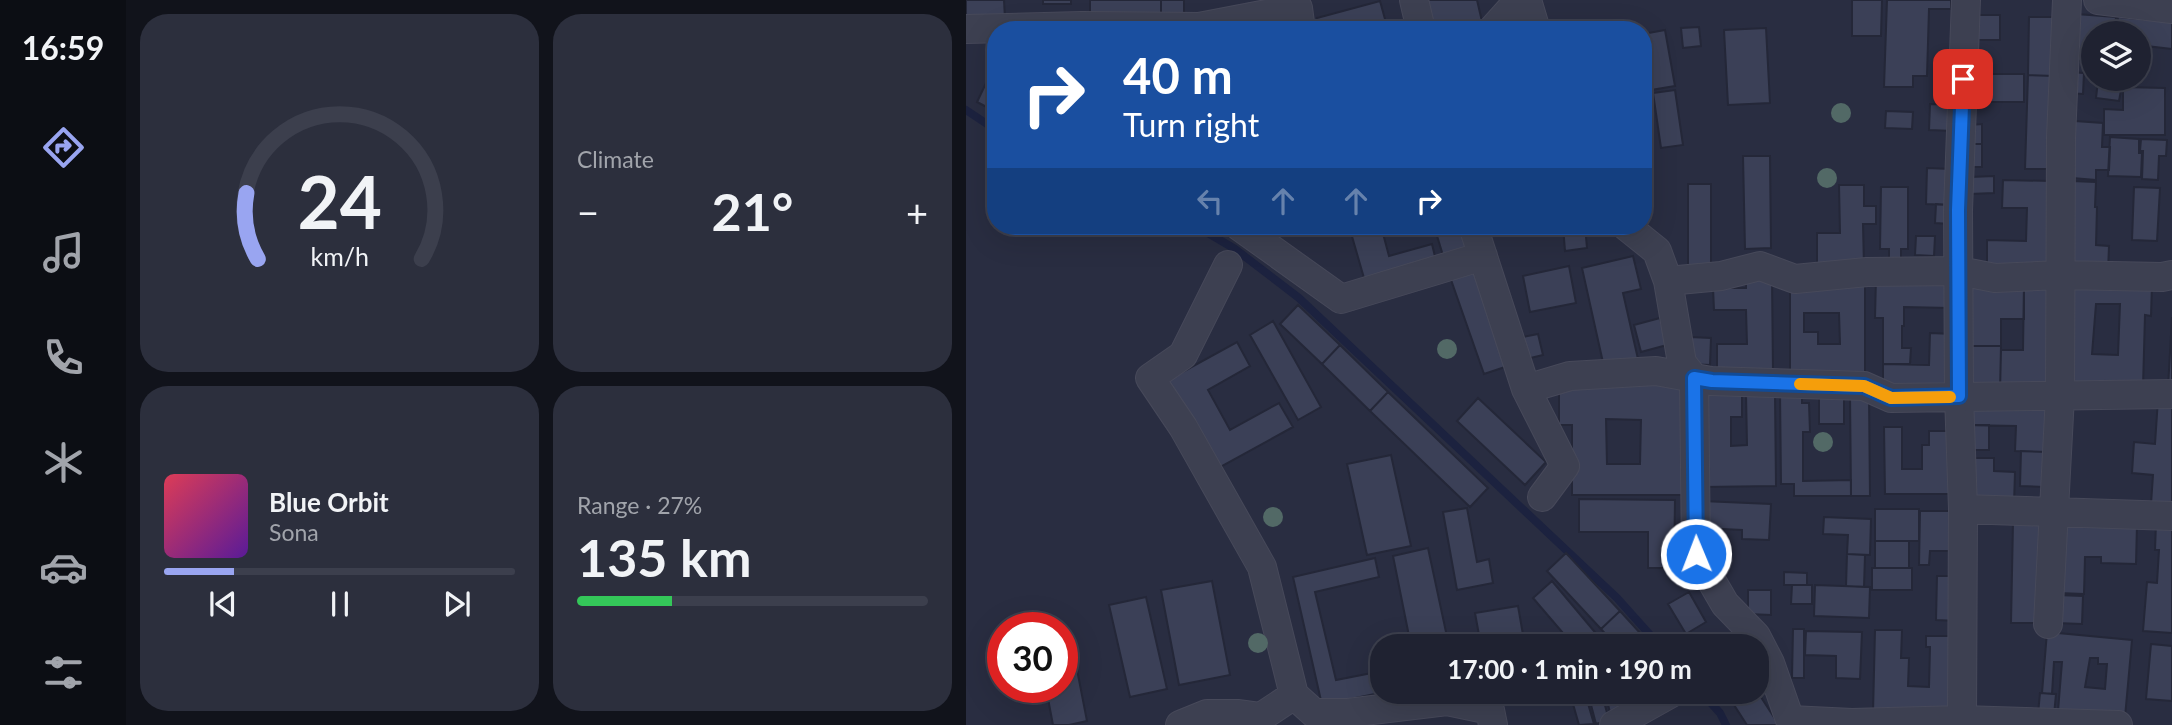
<!DOCTYPE html>
<meta charset="utf-8">
<style>
body{margin:0;font-family:Lato,sans-serif;background:#2c2f3d;color:#f1f3f6;height:100vh;display:flex;flex-direction:column;font-size:26px;white-space:nowrap}
*{box-sizing:border-box;margin:0}
p{font-size:23px;color:#a1a4ab}
.icon{flex:none;width:38px;height:38px;fill:none;stroke:currentColor;stroke-width:2;stroke-linecap:round;stroke-linejoin:round}
.map{position:relative;flex:1;overflow:hidden}
.drawer{display:flex;flex-direction:column;gap:14px;padding:14px;background:#11131b;width:840px}
.drawer>*{flex:none}
.banner{position:absolute;left:21px;top:21px;width:665px;height:214px;border-radius:28px;box-shadow:0 7px 28px #0002,0 0 0 2px #3c3f4d;background:#1a4fa0;color:#fff;overflow:hidden}
.buttons{position:absolute;left:1115px;top:21px;display:grid;gap:14px}
.buttons a{display:grid;place-items:center;width:70px;height:70px;border-radius:50%;background:#1f2231;box-shadow:0 7px 28px #0002,0 0 0 2px #3c3f4d;font-size:35px}
.speed{position:absolute;left:21px;top:612px;display:flex;gap:14px;font-size:35px;font-weight:700;text-align:center}
.speed>*{display:grid;place-content:center;width:91px;height:91px;border-radius:50%;background:#1f2231;box-shadow:0 7px 28px #0002,0 0 0 2px #3c3f4d;line-height:1}
.speed .limit{border:10px solid #d22;background:#fff;color:#111}
.pin{position:absolute;display:grid;place-items:center;width:60px;height:60px;color:#fff;margin:-30px;border-radius:14px;box-shadow:0 4px 10px #0006}
.me{position:absolute;width:77px;margin:-38px;rotate:359deg;stroke-linejoin:round;filter:drop-shadow(0 0 5px #0008)}
.turn{display:flex;align-items:center;gap:24px;height:147px;padding:0 21px;font-size:32px}
.turn .icon{width:91px;height:91px;stroke-width:2.5}
.turn b{display:block;font-size:49px;line-height:60px}
.lanes{display:flex;align-items:center;height:66px;padding:0 21px;background:#0003;justify-content:center;gap:35px;direction:ltr}
.lanes .off{opacity:.35}
.big{font-size:52px;font-weight:700;line-height:1.1}
.drawer .widget{flex:1;display:flex;flex-direction:column;justify-content:center;gap:10px;min-width:0;padding:0 24px;border-radius:28px;background:#2c2f3d}
.drawer .dial{align-items:center;gap:0}
.dial svg{height:182px;overflow:visible;fill:none;stroke:#3c3f4d;stroke-width:7;stroke-linecap:round;text-anchor:middle}
.dial text{fill:#f1f3f6;stroke:none}
.song{display:flex;align-items:center;gap:21px}
.cover{width:84px;height:84px;border-radius:10px;background:linear-gradient(135deg,hsl(350 70% 55%),hsl(270 70% 35%))}
.played{height:7px;border-radius:4px;background:linear-gradient(90deg,#99a5f1 20%,#3c3f4d 20%)}
.keys{display:flex;justify-content:space-around;direction:ltr}
.heat{display:flex;justify-content:space-between;align-items:center;font-size:38px;direction:ltr}
.charge{height:10px;border-radius:5px;background:linear-gradient(90deg,#34c759 27%,#3c3f4d 0)}
.drawer .tiles{flex:1;display:grid;gap:14px;grid-template-columns:repeat(2,1fr)}
.trip{position:absolute;left:404px;top:634px;width:399px;height:70px;border-radius:28px;background:#1f2231;box-shadow:0 7px 28px #0002,0 0 0 2px #3c3f4d;font-weight:700;line-height:70px;text-align:center}
main{display:flex;flex:1;min-height:0}
.tabs{display:flex;flex-direction:column;width:126px;justify-content:space-around;align-items:center;background:#0c0e14;color:#a1a4ab}
.tabs .icon{width:49px;height:49px}
.tabs .on{color:#99a5f1}
.tabs b{font-size:32px;color:#f1f3f6}
.map>svg:first-child{display:block}
</style>
<main>
<nav class="tabs">
<b>16:59</b>
<svg class="icon on" aria-label="directions" viewBox="0 0 24 24"><path d="M12 3l9 9-9 9-9-9zM9 14v-3h6M13 9l2 2-2 2"/></svg>
<svg class="icon" aria-label="music" viewBox="0 0 24 24"><path d="M9 18V5l10-2v13"/><circle cx="6" cy="18" r="3"/><circle cx="16" cy="16" r="3"/></svg>
<svg class="icon" aria-label="phone" viewBox="0 0 24 24"><path d="M5 4h4l2 5-3 2q2 4 5 5l2-3 5 2v4C11 20 4 13 5 4z"/></svg>
<svg class="icon" aria-label="climate" viewBox="0 0 24 24"><path d="M12 3v18M4 7l16 10M4 17L20 7"/></svg>
<svg class="icon" aria-label="car" viewBox="0 0 24 24"><path d="M5 17H2v-5l4-1 3-4h7l3 4 3 1v5h-3M9 17h6M6 11h13"/><circle cx="7" cy="17" r="2"/><circle cx="17" cy="17" r="2"/></svg>
<svg class="icon" aria-label="filters" viewBox="0 0 24 24"><path d="M4 7h16M4 17h16"/><circle cx="9" cy="7" r="2"/><circle cx="15" cy="17" r="2"/></svg>
</nav>
<section class="drawer">
<div class="tiles">
<div class="widget dial"><svg viewBox="0 0 100 80">
<path d="M14 69A42 42 0 1 1 86 69"/>
<path d="M14 69A42 42 0 0 1 9 40" stroke="#99a5f1"/>
<text x="50" y="56" font-size="32" font-weight="700">24</text>
<text x="50" y="72" font-size="11">km/h</text>
</svg></div>
<div class="widget"><p>Climate</p>
<div class="heat"><a>−</a><b class="big">21°</b><a>+</a></div>
</div>
<div class="widget">
<div class="song"><i class="cover"></i><div><b>Blue Orbit</b><p>Sona</p></div></div>
<div class="played"></div>
<div class="keys"><svg class="icon" aria-label="previous" viewBox="0 0 24 24"><path d="M18 5L8 12l10 7zM5 5v14"/></svg><svg class="icon" aria-label="pause" viewBox="0 0 24 24"><path d="M8 5v14M16 5v14"/></svg><svg class="icon" aria-label="next" viewBox="0 0 24 24"><path d="M6 5l10 7-10 7zM19 5v14"/></svg></div>
</div>
<div class="widget"><p>Range · 27%</p><b class="big">135 km</b><div class="charge"></div></div>
</div>
</section>
<div class="map">
<svg width="1206" height="725" viewBox="0 0 1206 725">
<rect width="100%" height="100%" fill="#292d41"/>
<g fill="none" stroke-linecap="round" stroke-linejoin="round">
<path stroke="#1c223f" stroke-width="8" d="M0,110L30,130
M230,226L269,249L333,298L651,598L694,646
M734,691L754,713L760,725"/>
</g>
<path fill="#3b4057" stroke="#242738" stroke-width="2" fill-rule="evenodd" d="M0,0H38L39,19L0,20Z
M77,0H105V4H77Z
M124,0H195V17L124,15Z
M195,0H218V18L195,17Z
M461,0H511L518,30H468Z
M886,0H916L915,36H886Z
M921,0H985V9H963L961,76H947V87H918Z
M414,1L422,30H353L351,18Z
M1110,14L1150,17L1148,33H1127V62L1106,60Z
M1011,15H1034V40H1010Z
M1063,17H1088L1087,76L1062,75Z
M1152,17L1206,22V49L1172,45V33H1150Z
M733,27L735,46L717,48L715,28Z
M800,28L804,103L762,105L758,30Z
M699,30L709,86L685,90L677,48V34Z
M1102,72L1118,73L1117,94L1101,93Z
M1007,74H1058V102H1007Z
M1062,75L1087,76L1085,169H1059Z
M21,81L30,86V112L11,102Z
M1132,81L1156,85L1153,101L1130,98Z
M1157,87L1199,88V135H1138V109L1157,110Z
M709,90L717,145L695,148L687,93Z
M964,104L987,105V131L963,130Z
M920,111L947,112L946,129L919,128Z
M1109,121L1137,123L1136,147H1144L1143,170H1130V180L1106,178Z
M1016,124V144H1004V125Z
M1144,137L1173,139V153H1176L1175,177L1142,176Z
M1175,139L1201,140L1200,156H1193L1192,180L1176,179L1177,151H1174Z
M1004,144H1016V167H1003Z
M777,156H804L805,248L779,249Z
M961,168L985,169L984,205L960,204Z
M1028,176V193L1004,194V177Z
M1037,180L1085,181L1083,268L1021,266V240L1060,241L1061,208H1036Z
M1106,181L1130,182L1129,207H1131L1130,245L1143,246L1142,272L1102,270Z
M722,184H745V268H722Z
M873,185H898V206H910V224H897L898,266L851,267V233H874Z
M915,187H942V249H935V261H923V249H914Z
M1168,187L1194,188L1191,241L1166,240Z
M970,204L984,205V224L969,223Z
M383,226H415L423,256L466,244L471,265L400,285Z
M468,226H495L504,254L479,262Z
M597,226H619L621,248L599,251Z
M950,236H969L968,256L949,255Z
M667,256L675,289L657,293L672,359L638,367L616,268Z
M506,265L542,366L518,374L483,274Z
M603,266L610,303L564,312L557,276Z
M806,277L807,373L751,374V344H781L780,310H748L747,288H780V278Z
M910,277H984V308L938,307V326H936V348H945L944,364H917V318H909Z
M1103,281L1186,284L1185,316L1179,315L1177,387L1100,385ZM1130,304H1154L1152,355L1126,354Z
M1004,283L1058,284V319H1035V346H1003Z
M1058,284L1088,285L1086,392L1034,391L1035,350H1057Z
M899,285V372H824V286ZM838,313H873L874,344H852V332H838Z
M332,305L374,345L356,364L314,324Z
M1206,317V388H1202Z
M694,318L701,345L675,352L668,325Z
M307,321L355,407L332,420L284,335Z
M964,333L987,334V389H917V364L963,365Z
M572,334L577,355L556,360L551,338Z
M724,337L745,338L744,365L722,364Z
M271,342L284,366L242,390L264,430L313,403L327,427L249,470L200,381Z
M374,345L422,392L404,411L356,364Z
M1003,346H1035L1034,391L1002,390Z
M593,383H719L718,495H606V425H593ZM640,419L675,420L674,464H641Z
M736,391H776V417H765V446L781,445L780,394H809L810,486L737,487Z
M422,392L522,488L504,507L404,411Z
M814,392H836V403H843L844,432H837V481L885,480V496H828V484H815Z
M884,394H903L904,496H885Z
M853,395H878V424H853Z
M512,398L580,462L559,485L491,421Z
M1192,399L1206,400V506L1185,504L1187,475L1166,473L1168,442L1189,444Z
M998,402L1085,403L1080,452L1049,451L1050,426L998,425Z
M1003,425H1023V450H1002Z
M918,427H936V469H956V445H963V431H990L991,494H919Z
M1055,451L1080,452L1079,487L1054,486Z
M425,455L445,546L401,555L381,464Z
M1002,458H1028V471L1049,472L1048,504L1002,503Z
M613,499L709,500L708,568H682V532H613Z
M736,501L805,504L803,540L776,539V530L735,528Z
M501,508L511,562L523,559L527,583L491,590L477,512Z
M909,509H953V541H909Z
M954,511H994L993,551H964L963,565H953Z
M858,517L905,519L904,555L881,554L882,535L857,534Z
M1047,522L1076,523L1074,623H1045Z
M1094,522L1171,524L1170,564L1135,563V557H1119L1118,594L1092,593Z
M1190,523L1206,524V633L1177,631L1181,582L1191,583L1193,550H1189Z
M909,541H943V568H909Z
M462,548L483,646H445L427,556Z
M600,553L654,611L635,629L581,571Z
M881,554L899,555L898,587L880,586Z
M409,558L413,577L349,592L370,680L416,671V691H423L356,705L327,577Z
M906,568H946V590H906Z
M818,572L841,573V585H818Z
M971,576H993L992,621L970,620Z
M246,581L264,675L213,685L195,590Z
M586,581L633,637L623,646H608L567,598Z
M826,585H846V604H825Z
M849,585L904,587L903,618L848,616Z
M782,590H805V615L782,614Z
M723,592L740,622L720,634L702,604Z
M1091,595L1117,596L1116,624L1090,623Z
M180,597L201,689L164,697L143,605Z
M552,606L559,646H515L509,613Z
M654,611L686,646H650L635,629Z
M827,629H838V678H826Z
M909,630H936L935,658H943L942,686L963,687L964,647H960V636H989L987,715L907,713Z
M840,631L896,632L894,679L870,678V656L839,655Z
M1081,632L1166,640L1159,717L1092,711L1096,662H1088L1086,694L1076,693ZM1124,658H1132V664H1141L1139,689L1119,687Z
M1185,644L1206,646V701L1180,699Z
M108,654L121,721L103,725H87L80,688H96V657Z
M657,691L663,712L645,717L640,696Z
M759,691H791L813,725H781Z
M1074,693L1090,694L1088,715L1072,714Z
M637,698L643,720L630,724L624,701Z
M621,700L628,724L613,725L607,704Z"/>
<g fill="none" stroke-linecap="round" stroke-linejoin="round">
<defs>
<path id="street" d="M448,0L455,30
M561,0L570,30
M1132,0L1206,9
M0,29L116,26L233,27L332,8L335,30
M526,30L553,0
M273,226L375,299L517,256
M507,226L560,389L599,466L576,497
M660,226L691,251L702,281L716,363L728,378L730,554L759,604L790,636L804,663L824,720L886,723L996,720L1152,725
M262,265L217,355L184,378L217,427L296,567L328,695L348,713H382L481,701L524,710L527,725
M702,281L755,276L794,266L829,279L901,272L993,271L1029,278L1094,275L1196,277L1206,275
M560,389L604,376L690,371L745,381L898,386L925,398L1206,394
M997,509L1206,516
M1082,624L1094,396L1095,138L1101,0
M996,720L997,509L993,396L992,210L1000,0
M214,725L241,714H273L295,717L328,695
M648,725L709,691"/>
</defs>
<use href="#street" stroke="#47495a" stroke-width="30"/>
<use href="#street" stroke="#3d4051" stroke-width="28"/>
</g>
<g fill="#526966">
<circle cx="875" cy="113" r="10"/>
<circle cx="861" cy="178" r="10"/>
<circle cx="481" cy="349" r="10"/>
<circle cx="857" cy="442" r="10"/>
<circle cx="307" cy="517" r="10"/>
<circle cx="292" cy="643" r="10"/>
</g>
<g fill="none" stroke-linecap="round" stroke-linejoin="round">
<defs>
<path id="route" d="M730,554L728,378L746,381L898,386L925,398L993,396L992,210L997,79"/>
</defs>
<use href="#route" stroke="#114b97" stroke-width="18"/>
<use href="#route" stroke="#1a73e8" stroke-width="12"/>
<path stroke="#f59e0b" stroke-width="12" d="M834,384L898,386L925,398L984,397"/>
</g>
</svg>
<div class="buttons">
<a><svg class="icon" aria-label="layers" viewBox="0 0 24 24"><path d="M12 4l9 5-9 5-9-5zM3 14l9 5 9-5"/></svg></a>
</div>
<div class="speed"><div class="limit">30</div></div>
<div class="pin" style="left:997px;top:79px;background:#d93025"><svg class="icon" aria-label="arrive" viewBox="0 0 24 24"><path d="M6 21V4h12l-3 4 3 4H6"/></svg></div>
<svg class="me" style="left:730px;top:554px" viewBox="-20 -20 40 40"><circle r="17" fill="#1a73e8" stroke="#fff" stroke-width="3"/><path d="M0-11L8 9 0 5-8 9z" fill="#fff"/></svg>
<div class="trip">17:00 · 1 min · 190 m</div>
<div class="banner">
<div class="turn"><svg class="icon" aria-label="right" viewBox="0 0 24 24"><path d="M7 20v-9h11M14 6l5 5-5 5"/></svg><div><b>40 m</b>Turn right</div></div>
<div class="lanes"><svg class="icon off" aria-label="left" viewBox="0 0 24 24"><path d="M17 20v-9H6M10 6l-5 5 5 5"/></svg><svg class="icon off" aria-label="ahead" viewBox="0 0 24 24"><path d="M12 20V5M6 11l6-6 6 6"/></svg><svg class="icon off" aria-label="ahead" viewBox="0 0 24 24"><path d="M12 20V5M6 11l6-6 6 6"/></svg><svg class="icon" aria-label="right" viewBox="0 0 24 24"><path d="M7 20v-9h11M14 6l5 5-5 5"/></svg></div>
</div>
</div>
</main>
